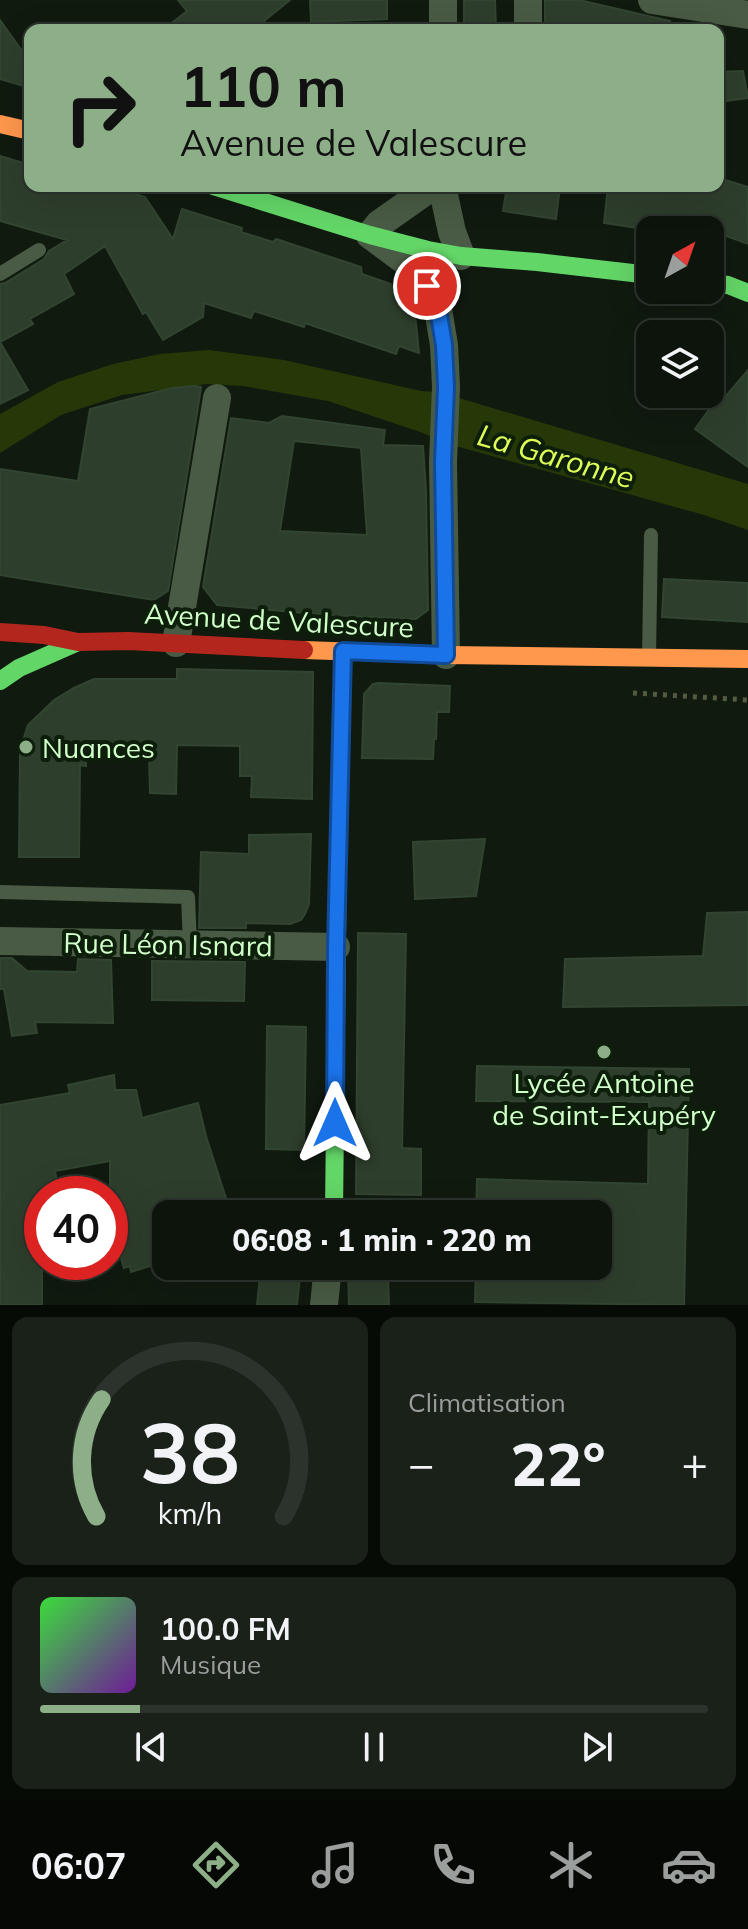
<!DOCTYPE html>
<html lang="fr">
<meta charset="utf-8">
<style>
body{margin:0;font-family:Mulish,sans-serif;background:#1a2119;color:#f1f3f6;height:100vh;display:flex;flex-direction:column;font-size:30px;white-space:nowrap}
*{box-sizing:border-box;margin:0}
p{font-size:26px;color:#9a9e9d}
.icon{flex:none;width:44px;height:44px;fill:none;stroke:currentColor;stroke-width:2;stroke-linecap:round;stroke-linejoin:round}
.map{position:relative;height:1305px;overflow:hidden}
.drawer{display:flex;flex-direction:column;gap:12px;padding:12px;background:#070b06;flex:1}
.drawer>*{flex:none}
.top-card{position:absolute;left:24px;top:24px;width:700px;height:168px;border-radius:16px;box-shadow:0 8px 32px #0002,0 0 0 2px #2c332c;background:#8daf88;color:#111;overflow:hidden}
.needle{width:52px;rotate:40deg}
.buttons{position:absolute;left:636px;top:216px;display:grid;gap:16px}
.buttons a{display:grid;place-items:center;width:88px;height:88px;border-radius:16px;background:#0c140b;box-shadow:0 8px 32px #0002,0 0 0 2px #2c332c;font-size:40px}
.speed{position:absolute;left:24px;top:1176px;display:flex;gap:16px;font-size:40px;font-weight:700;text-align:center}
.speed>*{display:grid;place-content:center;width:104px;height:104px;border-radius:50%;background:#0c140b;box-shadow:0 8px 32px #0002,0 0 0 2px #2c332c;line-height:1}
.speed .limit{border:12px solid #d22;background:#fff;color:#111}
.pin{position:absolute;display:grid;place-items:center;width:68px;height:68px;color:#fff;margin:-34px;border:4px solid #fff;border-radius:50%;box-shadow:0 2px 8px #0007}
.me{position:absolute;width:88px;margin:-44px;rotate:0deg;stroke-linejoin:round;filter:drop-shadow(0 0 6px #0008)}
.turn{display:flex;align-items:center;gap:28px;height:168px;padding:0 24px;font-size:36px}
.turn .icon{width:104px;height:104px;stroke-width:2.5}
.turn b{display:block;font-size:56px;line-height:68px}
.big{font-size:60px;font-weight:800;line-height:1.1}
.drawer .card{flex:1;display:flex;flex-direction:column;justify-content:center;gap:12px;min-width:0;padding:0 28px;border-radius:16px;background:#1a2119}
.drawer .dial{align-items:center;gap:0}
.dial svg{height:208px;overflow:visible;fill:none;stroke:#2c332c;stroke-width:7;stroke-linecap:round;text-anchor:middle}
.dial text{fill:#f1f3f6;stroke:none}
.song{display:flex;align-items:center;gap:24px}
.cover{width:96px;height:96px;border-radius:12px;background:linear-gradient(135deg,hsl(120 70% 55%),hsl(280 70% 35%))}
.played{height:8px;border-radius:4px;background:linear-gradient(90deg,#8daf88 15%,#2c332c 15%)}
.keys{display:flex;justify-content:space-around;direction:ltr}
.heat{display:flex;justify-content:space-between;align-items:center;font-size:44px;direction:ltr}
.drawer .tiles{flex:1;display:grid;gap:12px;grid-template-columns:1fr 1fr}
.card:last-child{grid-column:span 2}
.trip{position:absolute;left:152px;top:1200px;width:460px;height:80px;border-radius:16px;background:#0c140b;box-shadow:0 8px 32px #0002,0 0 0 2px #2c332c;font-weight:800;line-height:80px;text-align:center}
.tabs{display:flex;height:128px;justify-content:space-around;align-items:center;background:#050804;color:#9a9e9d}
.tabs .icon{width:56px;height:56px}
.tabs .selected{color:#8daf88}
.tabs b{font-size:36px;color:#f1f3f6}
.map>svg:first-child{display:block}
</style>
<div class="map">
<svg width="748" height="1305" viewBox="0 0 748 1305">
<rect width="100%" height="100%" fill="#101a0f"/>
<path fill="#273808" d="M209,350L284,360L421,391L439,392L748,484V530L704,515L445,443L423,433L328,401L243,386L207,384L122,395L61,415L0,453V414L58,382L113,364L160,354Z"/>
<path fill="#2e3e2c" stroke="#324531" stroke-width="2" fill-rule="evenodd" d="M178,0H290L264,21L269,30H163L187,11Z
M310,0H387V19L311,22Z
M464,0H495L496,30H464Z
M545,0H579L670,21L669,30H568L569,25L545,23Z
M0,20L30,62V88L0,79Z
M743,71L748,98L718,102V72Z
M0,156L30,165V186H110L145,197L173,239L182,209L242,228L241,232L273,242L276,239L361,267L362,274L391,284L390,286L405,291L408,295L415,314L419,353L399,346L396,354L305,323L304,327L254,311L251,318L204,303L203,317L163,340L146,312L143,314L105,246L64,274L74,294L30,319L33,324L0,342L28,390L0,404V284L5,283L44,259L49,251L67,240L0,221Z
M725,180L748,187V244L683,220L682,230H650L604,223L608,186H724Z
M507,186H560L556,219L503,211Z
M748,370V467L695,429L716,400L720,403Z
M196,386L201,387L197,413L168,591L154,600L0,575V469L78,481L90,409L172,388Z
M282,416L385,430L383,445L423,446L426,491L428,610L416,619L326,615L217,605L203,587L231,418L269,423ZM294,441L361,448L367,535L280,531Z
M664,579L748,583V622L662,617Z
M177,669L313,672L312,799L251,797L252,776H240V746L177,745L176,794L150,793L149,753L128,752V748L86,747V766L80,765L79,857H19L20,750L28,725L54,700L74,688L94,679H177Z
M379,683L450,686L449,712H437L436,739H434L433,759L362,758L364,694L373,684Z
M311,834L309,904L305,914L301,920L290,924L246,923V928H199L201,852L249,854V835Z
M485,839L476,896L415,899L413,842Z
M748,912V1005L563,1007L565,959L703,956L707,913Z
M358,933L406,934L402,1148L421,1149V1195L356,1194Z
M0,958H12L27,971L77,972L78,959L111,960L113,1023L35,1022L37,1033L12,1036L4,989H0Z
M152,961L245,962L244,1001L152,1000Z
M267,1026L306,1027L304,1150L266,1149Z
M477,1066L689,1069L684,1305L475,1302L476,1266H598V1214H476L477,1179L648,1184L649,1102L476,1101Z
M114,1075L115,1090H136L142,1118L198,1103L206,1136L231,1214H166V1261L131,1272L130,1266L124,1268L110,1223V1161L55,1171L59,1194H42V1305H0V1105L70,1093L68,1085Z
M261,1266H301L297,1305H257Z
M348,1273L388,1274L389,1305H349Z"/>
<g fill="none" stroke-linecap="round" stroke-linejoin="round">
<path stroke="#555b41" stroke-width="5" stroke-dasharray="4 6" stroke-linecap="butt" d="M633,693L748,700"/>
<path stroke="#495b44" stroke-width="14" d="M0,274L39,250
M649,656L651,535
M0,892L188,897L190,945"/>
<path stroke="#495b44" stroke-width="28" d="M443,0V30
M652,0L748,15
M528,30V0
M433,186L379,224L370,235L405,261L427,286L437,303L444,345L446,387L443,462L446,655
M442,186L452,232L461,256
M176,643L217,398
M0,941L336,947
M324,1305L328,1266"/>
<path stroke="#63d668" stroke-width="18" d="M213,186L370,235L428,250L461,256L537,262L650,275
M710,283L728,285L748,293
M0,681L19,668L78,642
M334,1214L338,845"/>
<path stroke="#ff974d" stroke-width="18" d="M0,124L30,131
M304,650L446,655L748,659"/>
<path stroke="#b3261e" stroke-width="18" d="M0,632L44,635L78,642L128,641L304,650
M338,845L343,651"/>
</g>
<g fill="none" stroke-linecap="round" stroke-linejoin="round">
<defs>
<path id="route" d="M335,1123L336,947L343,651L446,655L443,462L446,387L444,345L437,303L427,286"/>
</defs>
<use href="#route" stroke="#114b97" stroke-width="20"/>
<use href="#route" stroke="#1a73e8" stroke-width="14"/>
</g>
<g fill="#8daf88" stroke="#0d1e0b" stroke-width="3">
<circle cx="26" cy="747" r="8"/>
<circle cx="604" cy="1052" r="8"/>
</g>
<g text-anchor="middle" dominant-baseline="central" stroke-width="8" stroke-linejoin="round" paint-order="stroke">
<g font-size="28" fill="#d1ffc9" stroke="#0d1e0b">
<text transform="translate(279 620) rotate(3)">Avenue de Valescure</text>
<text transform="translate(168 944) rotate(1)">Rue Léon Isnard</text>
</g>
<g font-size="28" fill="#d1ffc9" stroke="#0d1e0b" text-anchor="start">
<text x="42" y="747">Nuances</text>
<text x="604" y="1082" text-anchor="middle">Lycée Antoine<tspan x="604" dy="32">de Saint-Exupéry</tspan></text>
</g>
<g font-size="30" font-style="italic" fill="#dfff57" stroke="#0d1e0b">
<text transform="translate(556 456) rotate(16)">La Garonne</text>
</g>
</g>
</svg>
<div class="buttons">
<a><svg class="needle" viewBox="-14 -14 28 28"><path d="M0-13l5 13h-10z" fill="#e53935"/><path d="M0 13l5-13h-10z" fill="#9a9e9d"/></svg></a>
<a><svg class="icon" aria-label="layers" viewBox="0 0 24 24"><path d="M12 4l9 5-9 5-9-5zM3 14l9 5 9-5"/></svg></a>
</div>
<div class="speed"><div class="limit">40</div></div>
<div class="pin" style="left:427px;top:286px;background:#d93025"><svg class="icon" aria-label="arrive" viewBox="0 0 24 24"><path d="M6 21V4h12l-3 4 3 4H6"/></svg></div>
<svg class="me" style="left:335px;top:1123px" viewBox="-20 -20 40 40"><path d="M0-17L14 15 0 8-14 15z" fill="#1a73e8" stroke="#fff" stroke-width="4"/></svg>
<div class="trip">06:08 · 1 min · 220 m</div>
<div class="top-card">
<div class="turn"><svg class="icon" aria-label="right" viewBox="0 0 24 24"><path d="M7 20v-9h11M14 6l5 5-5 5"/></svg><div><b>110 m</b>Avenue de Valescure</div></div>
</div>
</div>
<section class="drawer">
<div class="tiles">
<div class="card dial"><svg viewBox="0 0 100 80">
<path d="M14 69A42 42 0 1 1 86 69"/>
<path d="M14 69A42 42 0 0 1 16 24" stroke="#8daf88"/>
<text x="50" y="56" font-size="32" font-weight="700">38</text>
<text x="50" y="72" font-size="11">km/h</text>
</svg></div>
<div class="card"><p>Climatisation</p>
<div class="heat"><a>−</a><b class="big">22°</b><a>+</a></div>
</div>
<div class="card">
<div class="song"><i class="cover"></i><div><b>100.0 FM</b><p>Musique</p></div></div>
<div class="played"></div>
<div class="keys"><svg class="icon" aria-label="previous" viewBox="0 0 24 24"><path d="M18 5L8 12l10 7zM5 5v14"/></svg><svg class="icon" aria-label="pause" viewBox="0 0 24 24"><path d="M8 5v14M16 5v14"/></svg><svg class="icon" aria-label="next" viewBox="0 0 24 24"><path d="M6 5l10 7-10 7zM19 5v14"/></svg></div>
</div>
</div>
</section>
<nav class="tabs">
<b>06:07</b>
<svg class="icon selected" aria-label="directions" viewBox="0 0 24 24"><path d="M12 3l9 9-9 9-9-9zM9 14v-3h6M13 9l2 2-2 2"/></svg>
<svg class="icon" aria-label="music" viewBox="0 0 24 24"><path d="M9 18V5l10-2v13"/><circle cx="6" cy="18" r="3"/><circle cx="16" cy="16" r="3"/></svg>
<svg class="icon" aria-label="phone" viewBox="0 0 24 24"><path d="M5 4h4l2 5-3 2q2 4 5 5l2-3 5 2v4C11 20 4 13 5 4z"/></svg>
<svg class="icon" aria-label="climate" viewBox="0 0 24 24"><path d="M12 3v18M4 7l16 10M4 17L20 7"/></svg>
<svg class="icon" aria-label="car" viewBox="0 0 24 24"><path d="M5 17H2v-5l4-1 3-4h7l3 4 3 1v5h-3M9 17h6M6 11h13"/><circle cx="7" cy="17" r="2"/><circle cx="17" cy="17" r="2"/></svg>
</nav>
